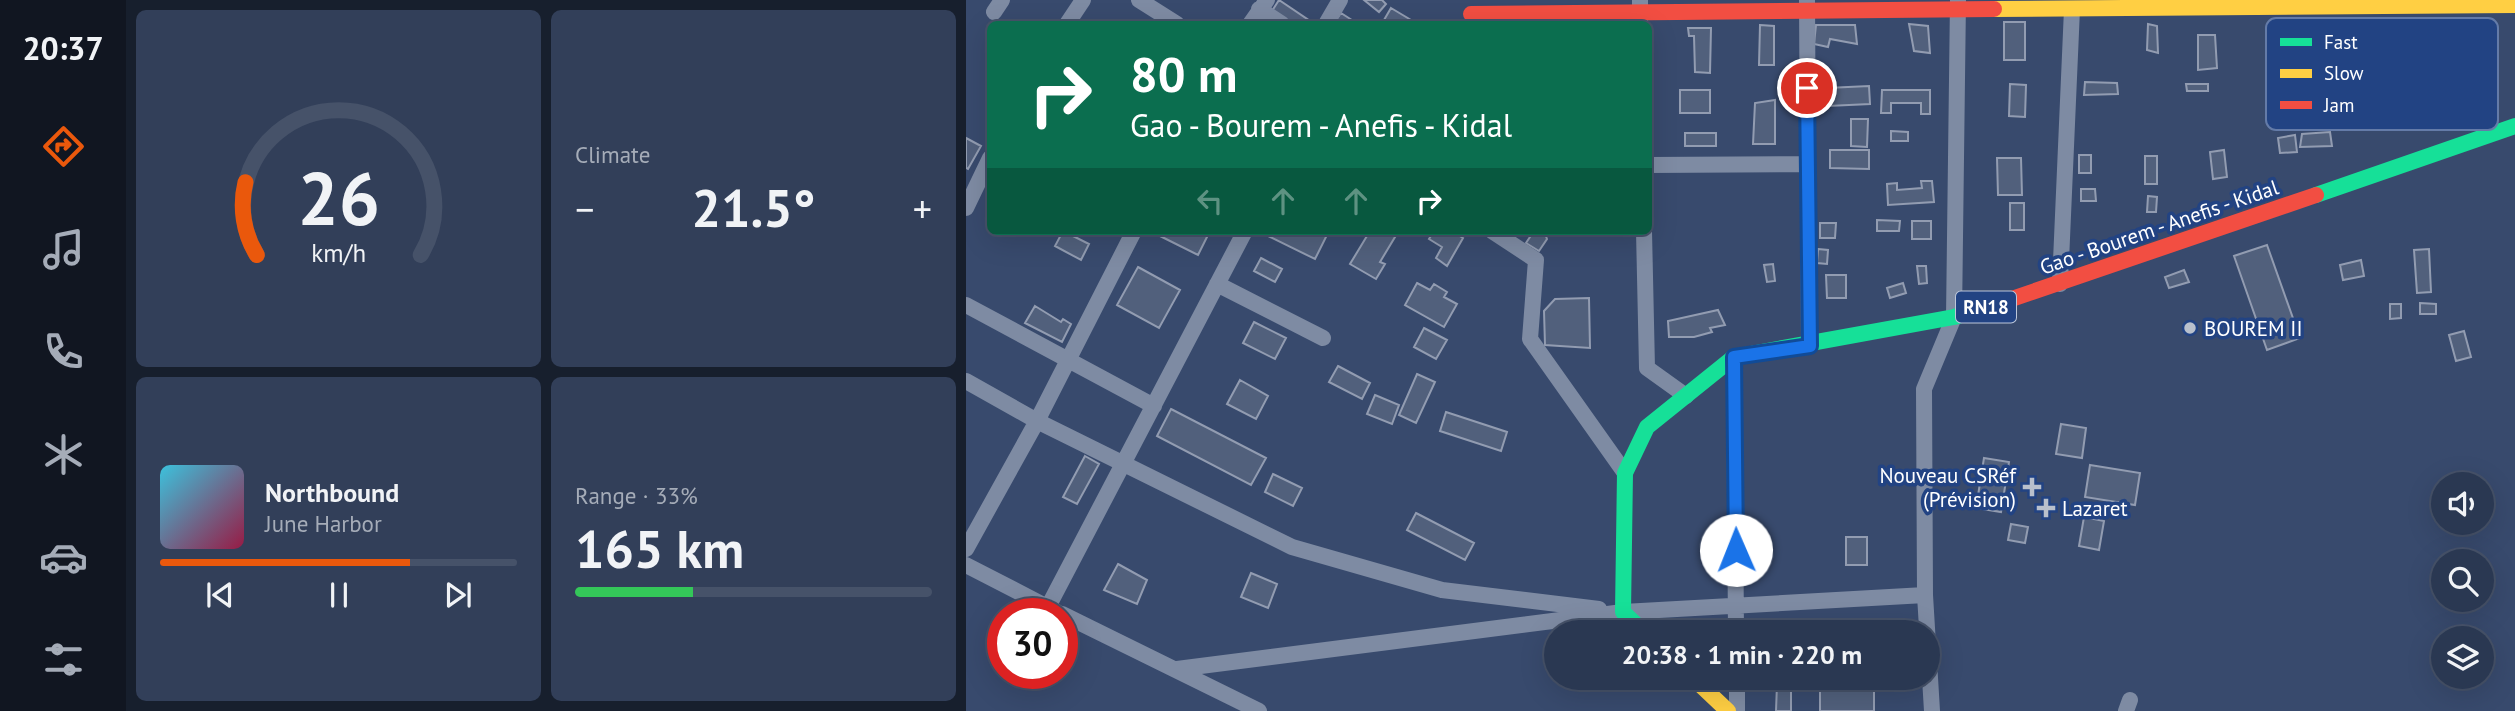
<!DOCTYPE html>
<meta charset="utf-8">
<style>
body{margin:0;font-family:"PT Sans",sans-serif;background:#323f59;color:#f1f3f6;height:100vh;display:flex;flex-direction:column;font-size:26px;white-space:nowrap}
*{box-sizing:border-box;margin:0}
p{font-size:23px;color:#a5acb8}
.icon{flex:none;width:38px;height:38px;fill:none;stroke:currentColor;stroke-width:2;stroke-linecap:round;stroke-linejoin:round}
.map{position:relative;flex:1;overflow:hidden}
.drawer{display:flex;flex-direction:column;gap:10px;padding:10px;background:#171f2d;width:840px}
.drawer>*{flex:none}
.guide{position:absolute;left:21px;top:21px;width:665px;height:214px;border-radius:10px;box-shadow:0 7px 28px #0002,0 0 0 2px #465269;background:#0b6e4f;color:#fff;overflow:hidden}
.fabs{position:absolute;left:1465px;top:472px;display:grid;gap:14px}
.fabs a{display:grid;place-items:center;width:63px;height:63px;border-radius:50%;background:#2a3852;box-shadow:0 7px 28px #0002,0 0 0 2px #465269;font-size:35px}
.speed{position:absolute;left:21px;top:598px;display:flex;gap:14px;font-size:35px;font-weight:700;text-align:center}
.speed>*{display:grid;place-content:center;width:91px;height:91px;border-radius:50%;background:#2a3852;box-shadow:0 7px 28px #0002,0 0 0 2px #465269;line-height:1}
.speed .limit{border:10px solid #d22;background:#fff;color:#111}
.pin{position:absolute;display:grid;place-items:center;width:60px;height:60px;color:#fff;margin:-30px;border:4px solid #fff;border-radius:50%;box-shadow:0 2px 7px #0007}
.me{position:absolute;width:77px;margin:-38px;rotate:359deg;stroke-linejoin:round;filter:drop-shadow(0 0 5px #0008)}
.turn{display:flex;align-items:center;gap:24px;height:147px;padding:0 28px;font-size:32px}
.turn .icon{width:91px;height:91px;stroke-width:2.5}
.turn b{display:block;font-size:49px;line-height:60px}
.lanes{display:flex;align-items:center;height:66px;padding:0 28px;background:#0003;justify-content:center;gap:35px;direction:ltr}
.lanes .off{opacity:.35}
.big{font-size:52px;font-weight:700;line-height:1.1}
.drawer .card{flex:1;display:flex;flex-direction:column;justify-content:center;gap:10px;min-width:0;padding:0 24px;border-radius:10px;background:#323f59}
.drawer .dial{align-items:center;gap:0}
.dial svg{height:182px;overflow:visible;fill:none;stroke:#465269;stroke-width:7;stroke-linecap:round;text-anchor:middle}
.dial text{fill:#f1f3f6;stroke:none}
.song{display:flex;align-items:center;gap:21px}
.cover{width:84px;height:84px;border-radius:10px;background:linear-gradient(135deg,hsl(190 70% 55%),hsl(340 70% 35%))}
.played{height:7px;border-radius:4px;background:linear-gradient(90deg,#ea580c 70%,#465269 70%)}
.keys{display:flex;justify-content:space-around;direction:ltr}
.heat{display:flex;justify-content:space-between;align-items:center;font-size:38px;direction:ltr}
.charge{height:10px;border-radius:5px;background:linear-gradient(90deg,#34c759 33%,#465269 0)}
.drawer .tiles{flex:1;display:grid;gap:10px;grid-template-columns:repeat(2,1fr)}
.trip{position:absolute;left:578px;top:620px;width:396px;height:70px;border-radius:35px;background:#2a3852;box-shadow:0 7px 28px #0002,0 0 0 2px #465269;font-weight:700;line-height:70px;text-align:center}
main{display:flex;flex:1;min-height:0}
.menu{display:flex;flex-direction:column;width:126px;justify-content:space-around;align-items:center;background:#111621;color:#a5acb8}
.menu .icon{width:49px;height:49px}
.menu .active{color:#ea580c}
.menu b{font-size:32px;color:#f1f3f6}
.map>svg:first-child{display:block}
</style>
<main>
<nav class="menu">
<b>20:37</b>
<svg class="icon active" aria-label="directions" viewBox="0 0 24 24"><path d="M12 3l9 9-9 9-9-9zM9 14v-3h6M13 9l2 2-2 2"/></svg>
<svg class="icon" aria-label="music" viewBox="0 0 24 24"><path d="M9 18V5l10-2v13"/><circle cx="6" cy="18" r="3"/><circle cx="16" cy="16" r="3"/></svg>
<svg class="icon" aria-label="phone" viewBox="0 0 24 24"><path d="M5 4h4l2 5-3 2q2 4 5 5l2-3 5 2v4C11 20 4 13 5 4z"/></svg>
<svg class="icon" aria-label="climate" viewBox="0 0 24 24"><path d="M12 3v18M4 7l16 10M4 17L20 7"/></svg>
<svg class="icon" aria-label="car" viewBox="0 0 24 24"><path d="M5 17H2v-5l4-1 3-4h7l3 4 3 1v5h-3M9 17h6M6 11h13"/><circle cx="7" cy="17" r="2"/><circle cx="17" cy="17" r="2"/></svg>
<svg class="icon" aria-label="filters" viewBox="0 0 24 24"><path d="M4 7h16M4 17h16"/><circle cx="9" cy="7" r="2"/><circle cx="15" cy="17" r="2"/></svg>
</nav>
<section class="drawer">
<div class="tiles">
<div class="card dial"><svg viewBox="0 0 100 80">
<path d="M14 69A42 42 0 1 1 86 69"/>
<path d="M14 69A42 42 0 0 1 9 37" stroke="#ea580c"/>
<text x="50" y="56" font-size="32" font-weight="700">26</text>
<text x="50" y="72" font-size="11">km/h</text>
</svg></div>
<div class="card"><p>Climate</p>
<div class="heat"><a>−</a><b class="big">21.5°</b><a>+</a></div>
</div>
<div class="card">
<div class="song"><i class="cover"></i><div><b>Northbound</b><p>June Harbor</p></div></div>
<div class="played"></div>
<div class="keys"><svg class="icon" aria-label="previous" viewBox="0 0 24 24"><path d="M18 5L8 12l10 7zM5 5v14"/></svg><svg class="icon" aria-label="pause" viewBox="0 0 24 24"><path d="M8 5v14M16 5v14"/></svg><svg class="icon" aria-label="next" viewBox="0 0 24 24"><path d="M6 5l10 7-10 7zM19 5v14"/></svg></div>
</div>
<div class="card"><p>Range · 33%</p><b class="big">165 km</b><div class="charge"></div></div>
</div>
</section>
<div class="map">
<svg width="1549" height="711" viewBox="0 0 1549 711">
<rect width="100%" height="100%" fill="#384a6d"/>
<path fill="#51607c" stroke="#929cb1" stroke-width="2" d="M313,0L347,23L346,24H327L306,11Z
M398,0H416L420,4L413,12Z
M425,8L445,20L442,24H427L418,20Z
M375,13L392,24H367Z
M1038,22H1059V60H1038Z
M943,24L962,26L964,53L948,51Z
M1182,24L1191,26L1192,53L1181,50Z
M794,25L808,26V65H793Z
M850,25H889L891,44L864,39L862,47L848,44Z
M722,28H745L744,73L729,72L728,36H723Z
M1232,35H1249L1251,68L1232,70Z
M1119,82L1151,83L1152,94L1118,95Z
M1044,84L1060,85L1059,117L1043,116Z
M1220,84H1242V91H1221Z
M903,86L904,104L862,106L861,88Z
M714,90H744V113H714Z
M916,90H964V114H955V103H925V113H915Z
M809,100V144H787L789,103Z
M885,119H902L901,147L885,146Z
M925,131L942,132V141H925Z
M1364,132L1366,146L1334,147L1336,134Z
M719,133H750V146H719Z
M1329,135L1331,152L1314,153L1312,138Z
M0,138L15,146L2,169L0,168Z
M864,150H903V169L864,168Z
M1258,150L1261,177L1247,179L1244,152Z
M1113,155H1125V173H1113Z
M1179,156H1191V184H1179Z
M1031,158H1055L1056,195H1032Z
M955,181H966L968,202L922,205L921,184L931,183V190L956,188Z
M1115,189H1129L1130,201H1115Z
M1182,196L1191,197L1190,212H1181Z
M1044,203H1058V230H1044Z
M911,220L934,221L933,231H911Z
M946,221H965V239H946Z
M854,223H870L869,238H854Z
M97,231L123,244L115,260L89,246Z
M192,231H244L232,255L190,234Z
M304,231H358L362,233L349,259L302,236Z
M404,231H419L429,237L414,262L419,264L410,279L384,264Z
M468,231H485L497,238L481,266L470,258L476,247L463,239Z
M568,231L575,234L578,231L581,239L573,251L560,243Z
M1301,245L1334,338L1301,350L1268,256Z
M852,249L862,250L861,264L851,263Z
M1463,249L1465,292L1451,293L1448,250Z
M295,258L316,269L309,282L288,271Z
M1395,260L1398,276L1377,280L1374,265Z
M807,264L809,281L801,282L798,265Z
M951,266H960L961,283L953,284Z
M172,267L214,290L193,328L151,305Z
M1218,270L1223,282L1203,288L1199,277Z
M860,275H880V298H861Z
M451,283L464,290L468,284L481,292L478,297L491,304L478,327L439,305Z
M937,283L940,293L924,298L921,288Z
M623,298L624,348L579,345L578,311L589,299Z
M1454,303L1470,304V314H1454Z
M1424,304H1435V318L1424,319Z
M69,306L95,322L97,319L105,324L96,342L59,323Z
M752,310L759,325L744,328L746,332L728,337H703L702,321Z
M288,322L320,338L309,359L277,343Z
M458,328L481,340L470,359L448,347Z
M1498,331L1505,357L1490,361L1483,335Z
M372,366L404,383L396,399L363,382Z
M451,374L469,382L450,423L433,415Z
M274,380L302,396L290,419L261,404Z
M409,395L433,405L426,424L401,414Z
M205,409L300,458L285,485L191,436Z
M480,412L541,432L535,451L474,431Z
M1095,424L1120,428L1116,458L1090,454Z
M119,456L133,464L111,504L97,497Z
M1018,458L1043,462L1035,512L1010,508Z
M1124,465L1174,473L1169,505L1119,497Z
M307,474L336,488L327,506L299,492Z
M450,513L508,543L499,560L441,530Z
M1118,517L1138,521L1133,550L1113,546Z
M1045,524L1062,527L1059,543L1042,540Z
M880,537H901V565H880Z
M152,564L181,580L171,604L138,590Z
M285,573L311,584L302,608L275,597Z
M811,684H825V711H810Z
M854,691H908V711H854Z"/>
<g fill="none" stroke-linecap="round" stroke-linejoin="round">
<path stroke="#7e8ba3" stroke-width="16" d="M173,0L211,24
M674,0V24
M841,0L843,346
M293,9L316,24
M28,12L36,0
M101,24L117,0
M284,24L301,0
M360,24L374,0
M682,165L842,164
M0,208L24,158
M526,231L570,260L564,339L659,473
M678,231L681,368L720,396
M251,284L357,338
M1094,284L1106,9
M0,305L188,406
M768,357L770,632
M0,381L71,421L326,547L476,590L633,609
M0,549L71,421L168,231
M0,565L91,612
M82,607L279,231
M96,614L293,711
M211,669L657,612L959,595
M771,677V711
M966,711L959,595L958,389L988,317L992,0
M1160,711L1164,700"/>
<path stroke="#16e098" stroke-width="16" d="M1350,195L1549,126
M678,632L657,612L659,473L681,427L768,357L988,317L1031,304"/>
<path stroke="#ffcf43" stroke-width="16" d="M1028,9L1549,5
M726,677L762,711"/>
<path stroke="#f24e42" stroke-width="16" d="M505,14L1028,9
M1031,304L1350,195"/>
</g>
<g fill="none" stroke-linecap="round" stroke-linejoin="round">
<defs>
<path id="route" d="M770,550L768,357L844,346L841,88"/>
</defs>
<use href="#route" stroke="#114b97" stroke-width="18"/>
<use href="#route" stroke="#1a73e8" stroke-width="12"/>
</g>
<g fill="#b9c0cc" stroke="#224383" stroke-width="2.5">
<circle cx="1224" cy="328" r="7"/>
<path d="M1062.5 476.5h7v7h7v7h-7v7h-7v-7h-7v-7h7z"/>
<path d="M1076.5 497.5h7v7h7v7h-7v7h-7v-7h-7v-7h7z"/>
</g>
<g text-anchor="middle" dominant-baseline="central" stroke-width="7" stroke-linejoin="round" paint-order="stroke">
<rect fill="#224383" stroke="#bdc7da" stroke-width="2" x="990" y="291.5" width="60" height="31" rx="5"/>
<g font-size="19" font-weight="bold" fill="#fff">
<text x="1020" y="307">RN18</text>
</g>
<g font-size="21" fill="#fff" stroke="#224383">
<text transform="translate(1193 227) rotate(-19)">Gao - Bourem - Anefis - Kidal</text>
</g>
<g font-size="21" fill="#fff" stroke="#224383" text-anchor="start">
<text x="1238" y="328">BOUREM II</text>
<text x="1050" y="475" text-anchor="end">Nouveau CSRéf<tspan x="1050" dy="24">(Prévision)</tspan></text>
<text x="1096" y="508">Lazaret</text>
</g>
</g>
<rect x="1300" y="18" width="232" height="112" rx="10" fill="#224383" stroke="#647ba8" stroke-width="2"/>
<rect x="1314" y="38" width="32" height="8" fill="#16e098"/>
<rect x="1314" y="69" width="32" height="9" fill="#ffcf43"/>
<rect x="1314" y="101" width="32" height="8" fill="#f24e42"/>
<g font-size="19" fill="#fff">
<text x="1358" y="49">Fast</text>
<text x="1358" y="80">Slow</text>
<text x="1358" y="112">Jam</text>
</g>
</svg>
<div class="fabs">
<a><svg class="icon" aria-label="sound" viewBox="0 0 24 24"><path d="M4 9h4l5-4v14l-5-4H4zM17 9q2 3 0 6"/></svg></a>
<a><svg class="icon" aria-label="search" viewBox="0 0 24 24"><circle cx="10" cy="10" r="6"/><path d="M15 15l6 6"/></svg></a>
<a><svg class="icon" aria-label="layers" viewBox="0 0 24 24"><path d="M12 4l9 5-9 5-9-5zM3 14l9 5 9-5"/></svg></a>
</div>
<div class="speed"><div class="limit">30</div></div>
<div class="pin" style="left:841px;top:88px;background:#d93025"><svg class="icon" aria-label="arrive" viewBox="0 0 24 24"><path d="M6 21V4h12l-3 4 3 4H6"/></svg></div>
<svg class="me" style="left:770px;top:550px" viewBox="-20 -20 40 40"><circle r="19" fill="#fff"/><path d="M0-13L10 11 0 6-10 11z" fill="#1a73e8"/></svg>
<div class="trip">20:38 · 1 min · 220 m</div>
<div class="guide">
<div class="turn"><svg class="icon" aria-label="right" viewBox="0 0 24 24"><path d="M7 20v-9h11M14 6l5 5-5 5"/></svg><div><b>80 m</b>Gao - Bourem - Anefis - Kidal</div></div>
<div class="lanes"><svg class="icon off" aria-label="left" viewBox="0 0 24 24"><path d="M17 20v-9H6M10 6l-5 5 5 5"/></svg><svg class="icon off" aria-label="ahead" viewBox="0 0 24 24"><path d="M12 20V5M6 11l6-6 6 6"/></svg><svg class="icon off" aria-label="ahead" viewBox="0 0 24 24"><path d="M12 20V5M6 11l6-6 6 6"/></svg><svg class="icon" aria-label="right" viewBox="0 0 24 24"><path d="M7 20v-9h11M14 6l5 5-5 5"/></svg></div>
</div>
</div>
</main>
